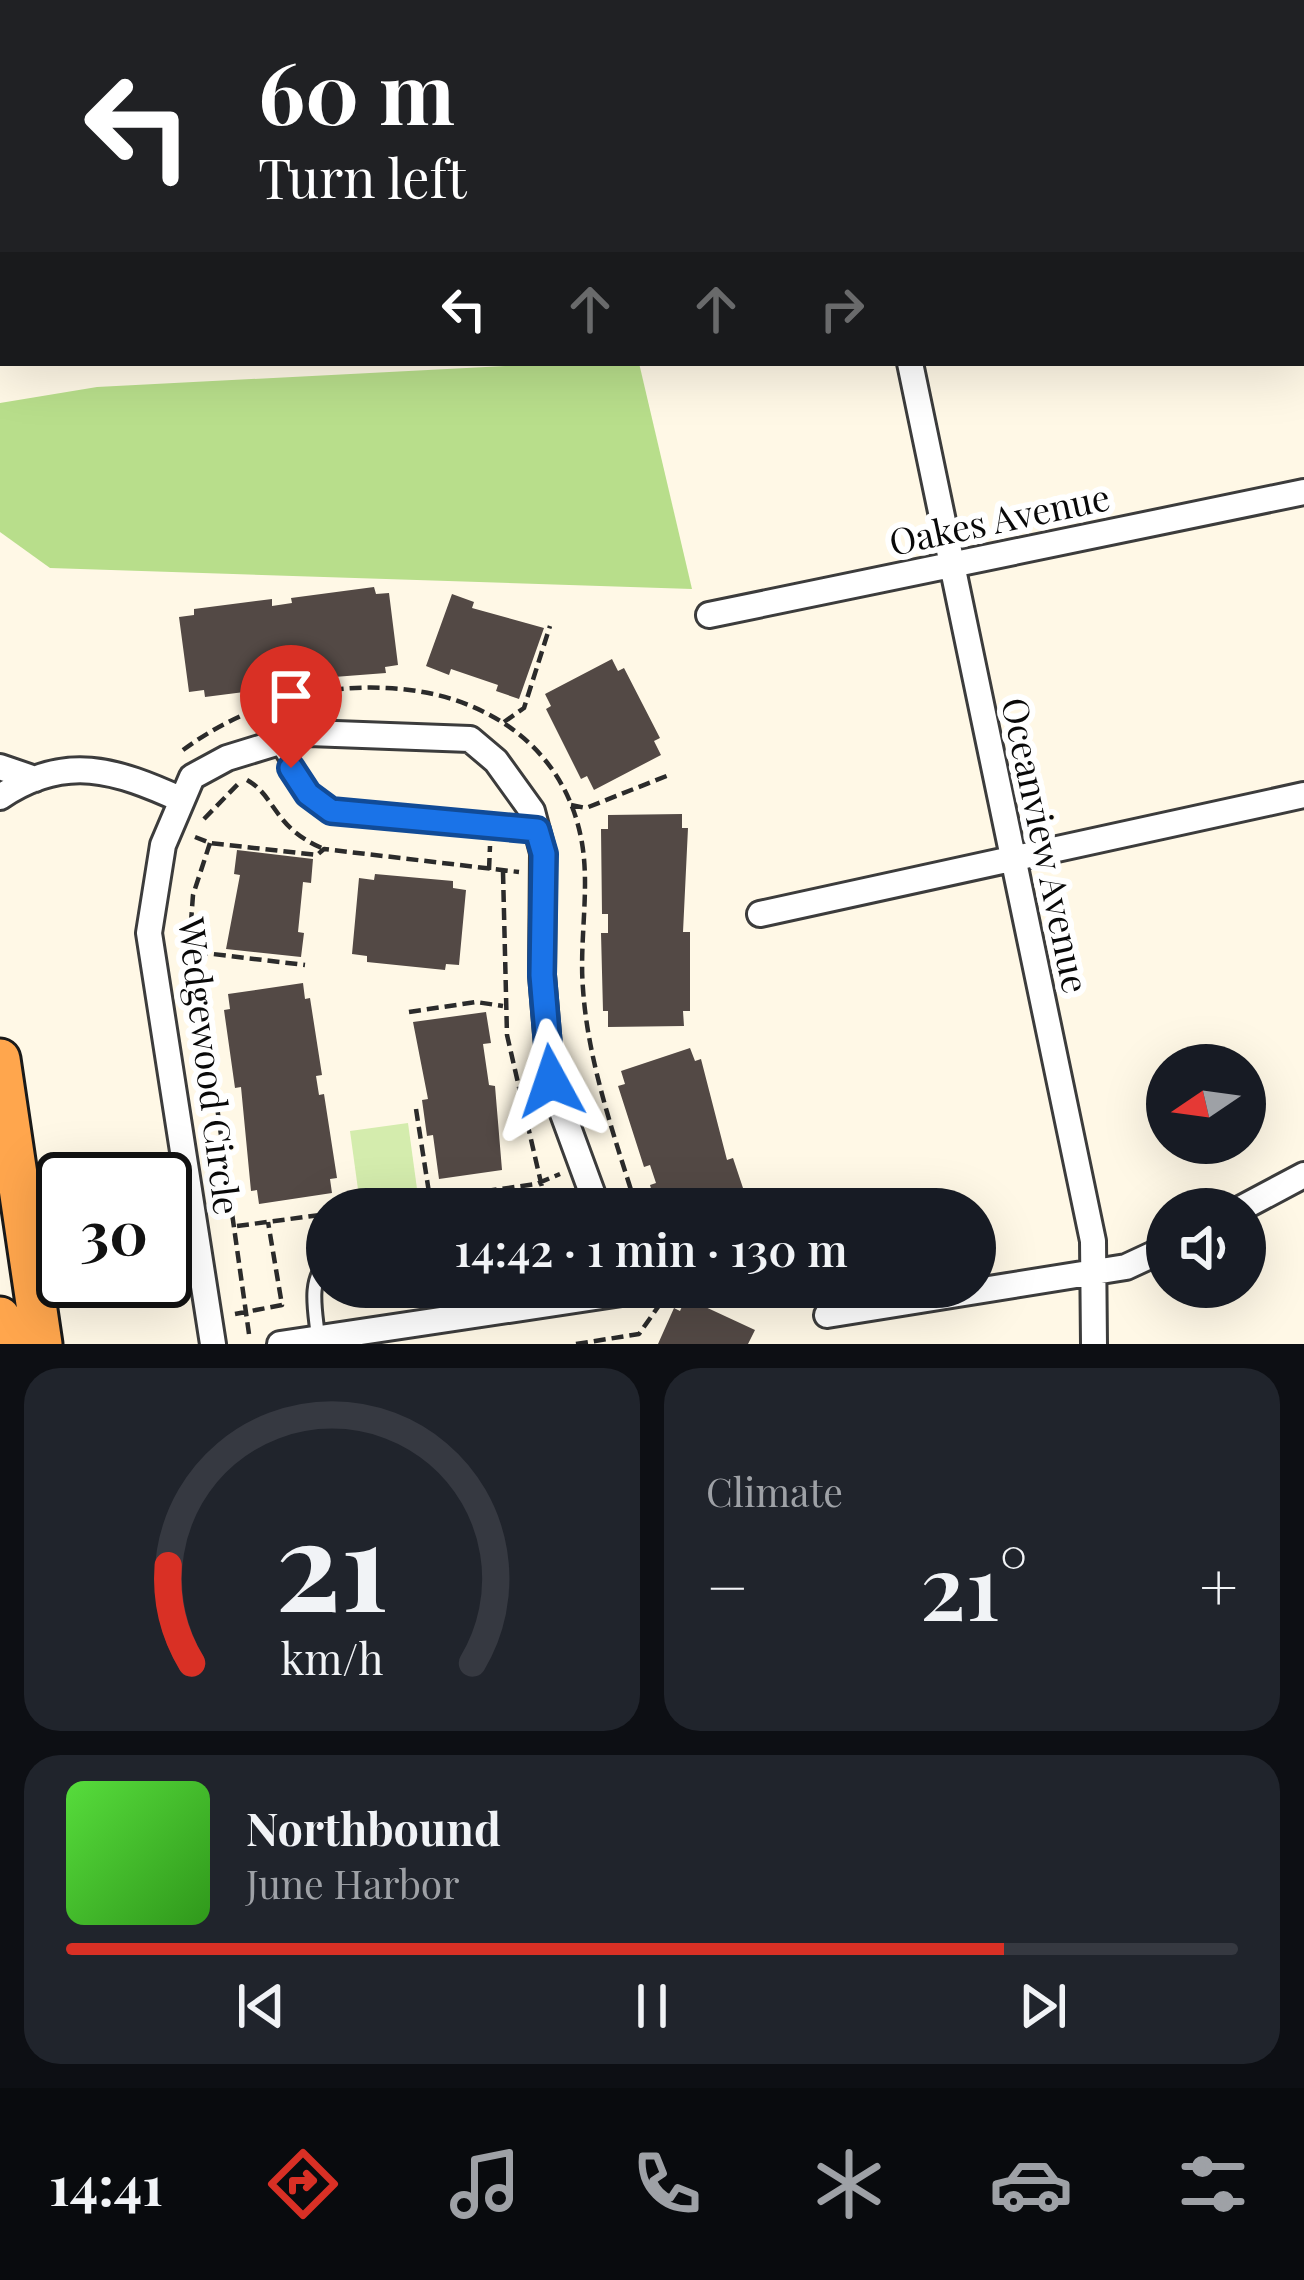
<!DOCTYPE html>
<meta charset="utf-8">
<style>
body{margin:0;font-family:"Playfair Display",serif;background:#20242c;color:#f1f3f6;height:100vh;display:flex;flex-direction:column;font-size:45px;white-space:nowrap}
*{box-sizing:border-box;margin:0}
p{font-size:39px;color:#9ea1a6}
.icon{flex:none;width:66px;height:66px;fill:none;stroke:currentColor;stroke-width:2;stroke-linecap:round;stroke-linejoin:round}
.map{position:relative;height:1344px;overflow:hidden}
.panel{display:flex;flex-direction:column;gap:24px;padding:24px;background:#0d0f14;flex:1}
.panel>*{flex:none}
.hud{position:absolute;left:0px;top:0px;width:1305px;height:366px;box-shadow:0 12px 48px #0002;background:#202124;color:#fff;overflow:hidden}
.needle{width:78px;rotate:257deg}
.buttons{position:absolute;left:1146px;top:1044px;display:grid;gap:24px}
.buttons a{display:grid;place-items:center;width:120px;height:120px;border-radius:50%;background:#171b24;box-shadow:0 12px 48px #0002;font-size:60px}
.speed{position:absolute;left:36px;top:1152px;display:flex;gap:24px;font-size:60px;font-weight:700;text-align:center}
.speed>*{display:grid;place-content:center;width:156px;height:156px;border-radius:50%;background:#171b24;box-shadow:0 12px 48px #0002;line-height:1}
.speed .limit{border:6px solid #111;border-radius:18px;background:#fff;color:#111}
.pin{position:absolute;display:grid;place-items:center;width:102px;height:102px;color:#fff;margin:-123px -51px;border-radius:50% 50% 50% 0;rotate:-45deg;box-shadow:0 0 12px #0007}
.pin .icon{rotate:45deg}
.me{position:absolute;width:132px;margin:-66px;rotate:355deg;stroke-linejoin:round;filter:drop-shadow(0 0 9px #0008)}
.turn{display:flex;align-items:center;gap:42px;height:252px;padding:0 60px;font-size:54px}
.turn .icon{width:156px;height:156px;stroke-width:2.5}
.turn b{display:block;font-size:84px;line-height:102px}
.lanes{display:flex;align-items:center;height:114px;padding:0 60px;background:#0003;justify-content:center;gap:60px;direction:ltr}
.lanes .off{opacity:.35}
.big{font-size:90px;font-weight:600;line-height:1.1}
.panel .tile{flex:1;display:flex;flex-direction:column;justify-content:center;gap:18px;min-width:0;padding:0 42px;border-radius:36px;background:#20242c}
.panel .dial{align-items:center;gap:0}
.dial svg{height:312px;overflow:visible;fill:none;stroke:#363941;stroke-width:7;stroke-linecap:round;text-anchor:middle}
.dial text{fill:#f1f3f6;stroke:none}
.song{display:flex;align-items:center;gap:36px}
.cover{width:144px;height:144px;border-radius:18px;background:linear-gradient(135deg,hsl(110 70% 55%),hsl(110 70% 35%))}
.played{height:12px;border-radius:6px;background:linear-gradient(90deg,#d93025 80%,#363941 80%)}
.keys{display:flex;justify-content:space-around;direction:ltr}
.heat{display:flex;justify-content:space-between;align-items:center;font-size:66px;direction:ltr}
.panel .tiles{flex:1;display:grid;gap:24px;grid-template-columns:1fr 1fr}
.tile:last-child{grid-column:span 2}
.trip{position:absolute;left:306px;top:1188px;width:690px;height:120px;border-radius:60px;background:#171b24;box-shadow:0 12px 48px #0002;font-weight:600;line-height:120px;text-align:center}
.menu{display:flex;height:192px;justify-content:space-around;align-items:center;background:#090b0e;color:#9ea1a6}
.menu .icon{width:84px;height:84px}
.menu .on{color:#d93025}
.menu b{font-size:54px;color:#f1f3f6}
.map>svg:first-child{display:block}
</style>
<div class="map">
<svg width="1304" height="1344" viewBox="0 0 1304 1344">
<rect width="100%" height="100%" fill="#fff8e6"/>
<path fill="#d4ecad" d="M408,1123L418,1196L360,1204L350,1131Z"/>
<path fill="#b8de8b" d="M562,363H639L692,589L50,568L0,532V403L97,387Z"/>
<path fill="#534945" d="M374,587L376,594L389,593L398,665L385,667L386,673L282,681L283,687L205,697L204,690L189,692L179,617L194,615V609L272,599V606L292,603L291,598Z
M452,594L474,602L472,608L544,628L519,699L496,691L498,685L451,669L449,675L426,666Z
M612,659L618,671L624,668L660,738L654,741L661,755L594,790L587,776L581,779L546,709L551,706L545,694Z
M682,814V828H688L683,932H690V1011H683L684,1026L608,1027V1011H603L601,933H608V914H602L601,829H608V815Z
M237,850L313,859L311,883L303,882L298,932L304,933L301,957L226,949L240,875L234,874Z
M375,874L453,881V888L466,890L459,965L446,964L445,970L367,962V956L352,954L359,878L374,880Z
M303,983L305,999L310,998L322,1075L316,1076L319,1095L324,1094L337,1178L330,1179L332,1193L259,1204L257,1190L251,1191L241,1087L235,1088L224,1010L230,1009L228,994Z
M486,1012L491,1043L483,1044L489,1085L495,1086L502,1170L439,1179L433,1135L427,1136L422,1100L428,1099L413,1022Z
M690,1048L695,1061L701,1059L727,1160L733,1158L750,1209H657L650,1185L656,1183L650,1165L644,1167L618,1086L625,1084L621,1071Z
M686,1298L755,1330L748,1344H658L674,1308L680,1311Z"/>
<g fill="none" stroke-linecap="round" stroke-linejoin="round">
<defs>
<path id="service" d="M34,0L35,3
M276,743L308,794L331,811L537,830
M318,1338C316,1313 307,1281 327,1262"/>
<path id="minor" d="M534,0V3
M834,0L835,3
M238,3V0
M1302,193L1304,192
M910,363L1093,1241L1094,1344
M709,615L1304,492
M0,767L35,779
M0,797C65,753 116,770 182,800
M760,914L1304,795
M1240,1209L1304,1175
M827,1315L1126,1267L1167,1248
M213,1344L149,933L163,845L192,777L227,758L309,733L470,739L496,761L532,811L543,853L542,975L551,1081L598,1209
M280,1344L622,1293V1287"/>
<path id="trunk" d="M0,1059L42,1344
M0,1317L4,1344"/>
</defs>
<use href="#service" stroke="#3c3c3c" stroke-width="18"/>
<use href="#minor" stroke="#3c3c3c" stroke-width="30"/>
<use href="#trunk" stroke="#1a1a1a" stroke-width="45"/>
<path stroke="#2b2b2b" stroke-width="4.5" stroke-dasharray="12 6" stroke-linecap="butt" d="M504,722L524,708L550,626
M183,750C241,707 314,684 387,688C481,692 565,744 582,843C590,890 579,941 583,989C588,1063 615,1138 637,1209
M247,780C276,796 273,828 324,849
M571,805L586,808L669,775
M204,819L238,784
M195,837L210,843L317,855L324,849L519,872
M210,843L193,895L191,922L249,1334
M489,870L490,846
M503,872L507,1035L547,1209
M196,952L305,965
M409,1012L476,1002L503,1006
M416,1109L430,1199
M360,1209L536,1184L560,1174
M237,1226L327,1214
M235,1314L282,1305L268,1222
M576,1344L639,1334L665,1297L662,1287"/>
<use href="#service" stroke="#fff" stroke-width="12"/>
<use href="#minor" stroke="#fff" stroke-width="24"/>
<use href="#trunk" stroke="#ffa64d" stroke-width="39"/>
</g>
<g fill="none" stroke-linecap="round" stroke-linejoin="round">
<defs>
<path id="route" d="M291,768L308,794L331,811L537,830L544,854L542,975L551,1081"/>
</defs>
<use href="#route" stroke="#114b97" stroke-width="30"/>
<use href="#route" stroke="#1a73e8" stroke-width="21"/>
</g>
<g text-anchor="middle" dominant-baseline="central" stroke-width="12" stroke-linejoin="round" paint-order="stroke">
<g font-size="36" fill="#090909" stroke="#fff">
<text transform="translate(999 518) rotate(-12)">Oakes Avenue</text>
<text transform="translate(1047 845) rotate(78)">Oceanview Avenue</text>
<text transform="translate(211 1066) rotate(83)">Wedgewood Circle</text>
</g>
</g>
</svg>
<div class="buttons">
<a><svg class="needle" viewBox="-14 -14 28 28"><path d="M0-13l5 13h-10z" fill="#e53935"/><path d="M0 13l5-13h-10z" fill="#9ea1a6"/></svg></a>
<a><svg class="icon" aria-label="sound" viewBox="0 0 24 24"><path d="M4 9h4l5-4v14l-5-4H4zM17 9q2 3 0 6"/></svg></a>
</div>
<div class="speed"><div class="limit">30</div></div>
<div class="pin" style="left:291px;top:768px;background:#d93025"><svg class="icon" aria-label="arrive" viewBox="0 0 24 24"><path d="M6 21V4h12l-3 4 3 4H6"/></svg></div>
<svg class="me" style="left:551px;top:1081px" viewBox="-20 -20 40 40"><path d="M0-17L14 15 0 8-14 15z" fill="#1a73e8" stroke="#fff" stroke-width="4"/></svg>
<div class="trip">14:42 · 1 min · 130 m</div>
<div class="hud">
<div class="turn"><svg class="icon" aria-label="left" viewBox="0 0 24 24"><path d="M17 20v-9H6M10 6l-5 5 5 5"/></svg><div><b>60 m</b>Turn left</div></div>
<div class="lanes"><svg class="icon" aria-label="left" viewBox="0 0 24 24"><path d="M17 20v-9H6M10 6l-5 5 5 5"/></svg><svg class="icon off" aria-label="ahead" viewBox="0 0 24 24"><path d="M12 20V5M6 11l6-6 6 6"/></svg><svg class="icon off" aria-label="ahead" viewBox="0 0 24 24"><path d="M12 20V5M6 11l6-6 6 6"/></svg><svg class="icon off" aria-label="right" viewBox="0 0 24 24"><path d="M7 20v-9h11M14 6l5 5-5 5"/></svg></div>
</div>
</div>
<section class="panel">
<div class="tiles">
<div class="tile dial"><svg viewBox="0 0 100 80">
<path d="M14 69A42 42 0 1 1 86 69"/>
<path d="M14 69A42 42 0 0 1 8 44" stroke="#d93025"/>
<text x="50" y="56" font-size="32" font-weight="700">21</text>
<text x="50" y="72" font-size="11">km/h</text>
</svg></div>
<div class="tile"><p>Climate</p>
<div class="heat"><a>−</a><b class="big">21°</b><a>+</a></div>
</div>
<div class="tile">
<div class="song"><i class="cover"></i><div><b>Northbound</b><p>June Harbor</p></div></div>
<div class="played"></div>
<div class="keys"><svg class="icon" aria-label="previous" viewBox="0 0 24 24"><path d="M18 5L8 12l10 7zM5 5v14"/></svg><svg class="icon" aria-label="pause" viewBox="0 0 24 24"><path d="M8 5v14M16 5v14"/></svg><svg class="icon" aria-label="next" viewBox="0 0 24 24"><path d="M6 5l10 7-10 7zM19 5v14"/></svg></div>
</div>
</div>
</section>
<nav class="menu">
<b>14:41</b>
<svg class="icon on" aria-label="directions" viewBox="0 0 24 24"><path d="M12 3l9 9-9 9-9-9zM9 14v-3h6M13 9l2 2-2 2"/></svg>
<svg class="icon" aria-label="music" viewBox="0 0 24 24"><path d="M9 18V5l10-2v13"/><circle cx="6" cy="18" r="3"/><circle cx="16" cy="16" r="3"/></svg>
<svg class="icon" aria-label="phone" viewBox="0 0 24 24"><path d="M5 4h4l2 5-3 2q2 4 5 5l2-3 5 2v4C11 20 4 13 5 4z"/></svg>
<svg class="icon" aria-label="climate" viewBox="0 0 24 24"><path d="M12 3v18M4 7l16 10M4 17L20 7"/></svg>
<svg class="icon" aria-label="car" viewBox="0 0 24 24"><path d="M5 17H2v-5l4-1 3-4h7l3 4 3 1v5h-3M9 17h6M6 11h13"/><circle cx="7" cy="17" r="2"/><circle cx="17" cy="17" r="2"/></svg>
<svg class="icon" aria-label="filters" viewBox="0 0 24 24"><path d="M4 7h16M4 17h16"/><circle cx="9" cy="7" r="2"/><circle cx="15" cy="17" r="2"/></svg>
</nav>
